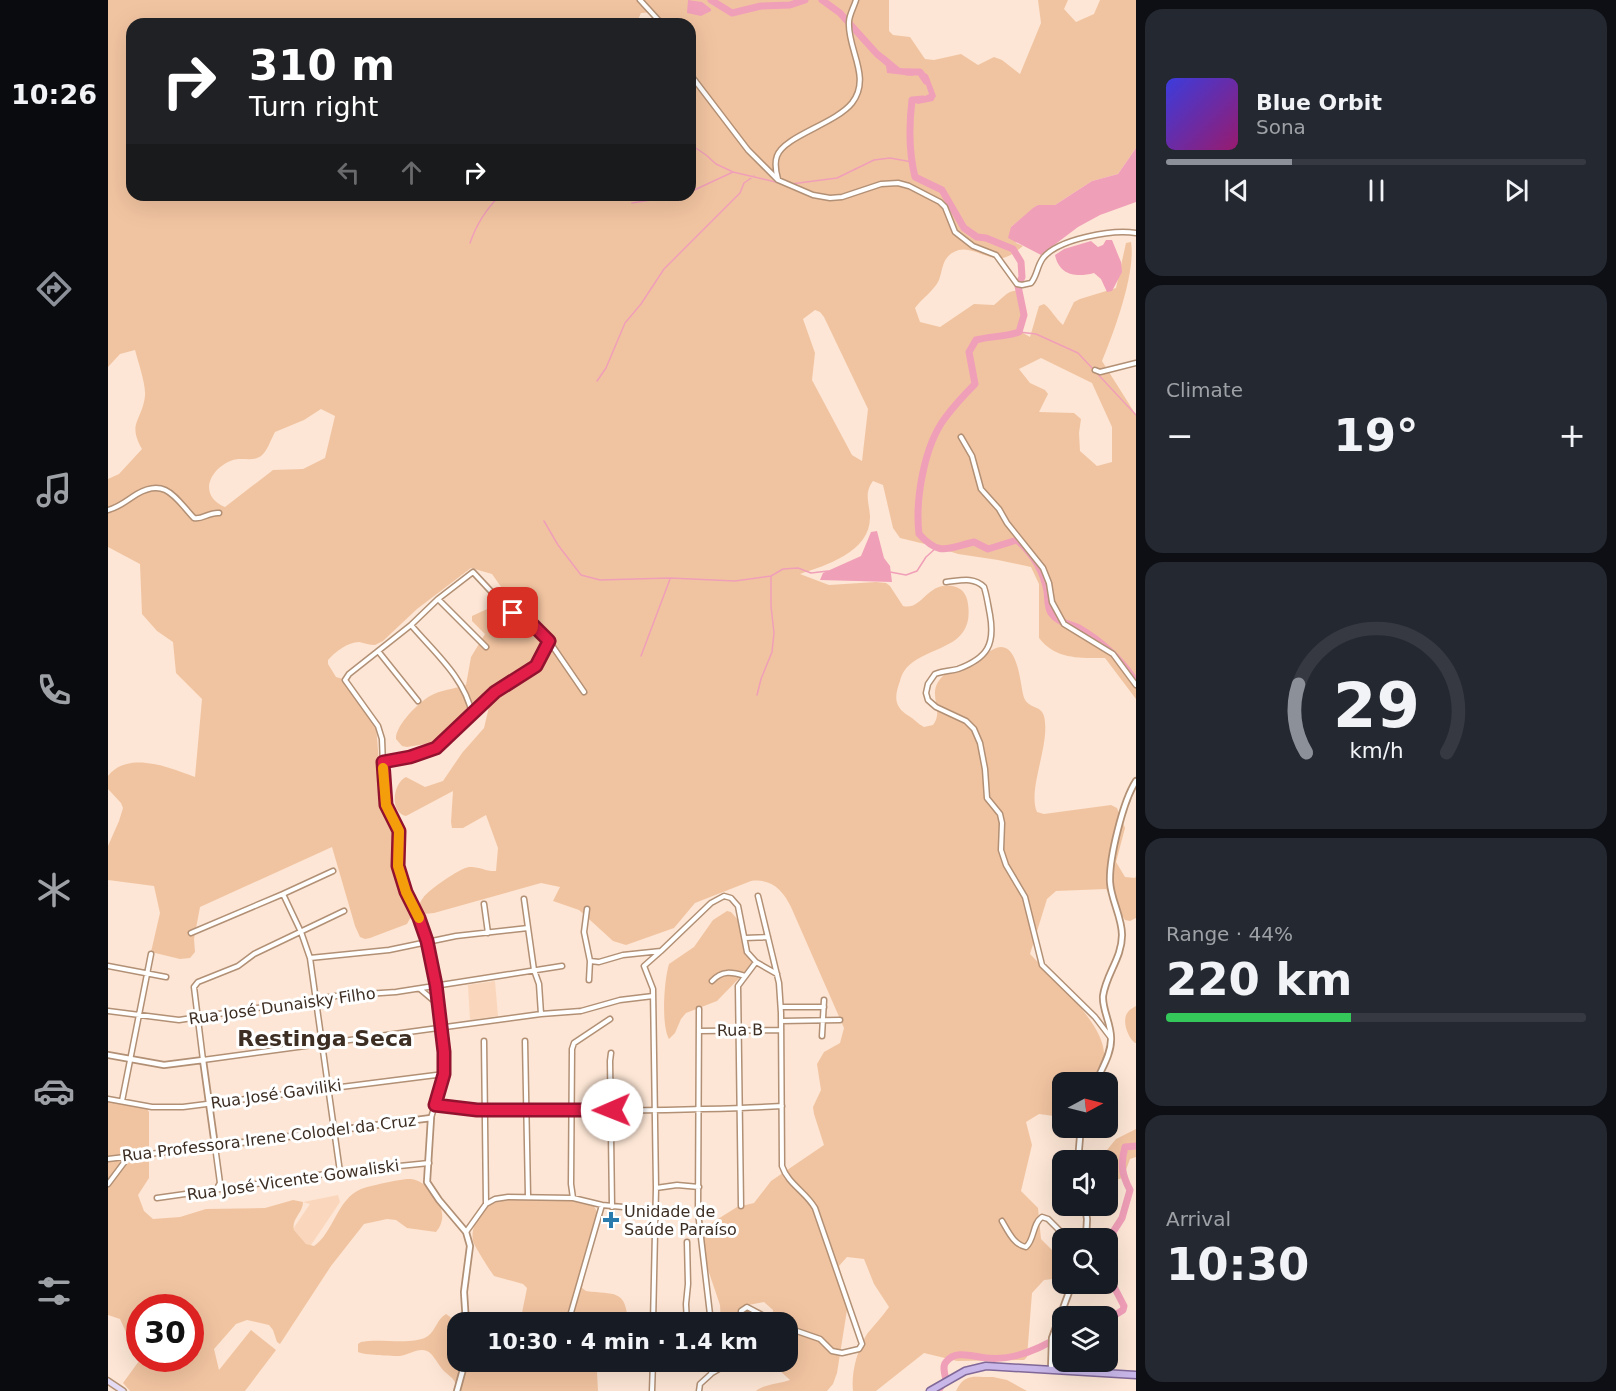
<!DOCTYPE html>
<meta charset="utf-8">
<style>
body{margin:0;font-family:"DejaVu Sans",sans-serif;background:#242831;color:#f1f3f6;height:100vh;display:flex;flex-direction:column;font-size:22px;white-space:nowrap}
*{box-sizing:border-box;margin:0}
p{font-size:20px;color:#9ea1a6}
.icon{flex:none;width:33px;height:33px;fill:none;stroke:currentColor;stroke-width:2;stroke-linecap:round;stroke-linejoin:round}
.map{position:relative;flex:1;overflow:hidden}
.details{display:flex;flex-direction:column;gap:9px;padding:9px;background:#0d0f14;width:480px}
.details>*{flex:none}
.hud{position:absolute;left:18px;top:18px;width:570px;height:183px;border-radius:18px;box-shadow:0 6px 24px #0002;background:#202124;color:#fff;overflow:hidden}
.needle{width:39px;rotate:83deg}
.fabs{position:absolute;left:944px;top:1072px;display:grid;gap:12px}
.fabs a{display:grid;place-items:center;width:66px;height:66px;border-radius:12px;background:#171b24;box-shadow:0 6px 24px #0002;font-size:30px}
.speed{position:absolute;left:18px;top:1294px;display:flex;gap:12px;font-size:30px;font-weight:700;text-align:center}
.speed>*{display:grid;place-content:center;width:78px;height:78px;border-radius:50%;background:#171b24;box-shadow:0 6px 24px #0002;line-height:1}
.speed .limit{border:9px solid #d22;background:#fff;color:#111}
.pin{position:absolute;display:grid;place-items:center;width:51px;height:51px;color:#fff;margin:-26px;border-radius:12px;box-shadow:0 3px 9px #0006}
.me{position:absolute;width:66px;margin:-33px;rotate:269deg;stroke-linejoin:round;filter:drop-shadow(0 0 4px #0008)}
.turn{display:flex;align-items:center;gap:21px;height:126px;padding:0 24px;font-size:27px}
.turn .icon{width:78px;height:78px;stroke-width:2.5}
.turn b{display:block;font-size:42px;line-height:51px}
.lanes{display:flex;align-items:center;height:57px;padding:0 24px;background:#0003;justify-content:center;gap:30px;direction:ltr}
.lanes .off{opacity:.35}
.big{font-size:45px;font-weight:600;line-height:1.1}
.details .widget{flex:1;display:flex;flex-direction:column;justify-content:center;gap:9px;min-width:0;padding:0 21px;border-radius:18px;background:#242831}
.details .dial{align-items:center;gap:0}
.dial svg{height:156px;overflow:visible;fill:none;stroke:#363941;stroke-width:7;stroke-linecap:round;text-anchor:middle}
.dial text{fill:#f1f3f6;stroke:none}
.song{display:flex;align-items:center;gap:18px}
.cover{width:72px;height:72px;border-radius:9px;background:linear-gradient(135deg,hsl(240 70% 55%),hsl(320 70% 35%))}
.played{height:6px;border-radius:3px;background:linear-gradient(90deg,#8c9099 30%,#363941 30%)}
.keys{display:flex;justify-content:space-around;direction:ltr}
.heat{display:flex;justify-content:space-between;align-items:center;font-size:33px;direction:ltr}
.charge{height:9px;border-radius:4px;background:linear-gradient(90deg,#34c759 44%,#363941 0)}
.trip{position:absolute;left:339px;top:1312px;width:351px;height:60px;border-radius:18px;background:#171b24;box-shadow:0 6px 24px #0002;font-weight:600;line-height:60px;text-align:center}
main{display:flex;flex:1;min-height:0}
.menu{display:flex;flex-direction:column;width:108px;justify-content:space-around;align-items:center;background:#090b0e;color:#9ea1a6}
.menu .icon{width:42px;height:42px}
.menu .selected{color:#8c9099}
.menu b{font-size:27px;color:#f1f3f6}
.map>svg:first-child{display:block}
</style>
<main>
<nav class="menu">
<b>10:26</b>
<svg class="icon selected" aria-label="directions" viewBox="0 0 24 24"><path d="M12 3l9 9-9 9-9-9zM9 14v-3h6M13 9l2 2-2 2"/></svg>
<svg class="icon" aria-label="music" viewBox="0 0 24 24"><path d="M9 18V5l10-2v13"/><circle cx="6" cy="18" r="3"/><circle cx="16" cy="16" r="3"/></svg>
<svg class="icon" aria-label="phone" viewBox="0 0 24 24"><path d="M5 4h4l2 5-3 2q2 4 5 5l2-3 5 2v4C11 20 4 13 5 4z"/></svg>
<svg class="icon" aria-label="climate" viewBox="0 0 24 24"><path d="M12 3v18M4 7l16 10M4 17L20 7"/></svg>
<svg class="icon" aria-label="car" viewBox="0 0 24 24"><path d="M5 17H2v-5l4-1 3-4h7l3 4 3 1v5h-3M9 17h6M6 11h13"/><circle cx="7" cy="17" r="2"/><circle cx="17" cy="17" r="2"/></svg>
<svg class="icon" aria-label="filters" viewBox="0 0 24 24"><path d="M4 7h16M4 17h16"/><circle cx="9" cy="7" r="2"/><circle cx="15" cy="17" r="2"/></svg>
</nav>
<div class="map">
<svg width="1028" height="1391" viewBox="0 0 1028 1391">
<rect width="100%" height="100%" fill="#fde6d5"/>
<path fill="#fad7bc" d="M387,981L390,1016L362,1020L360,985Z
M230,1195L232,1202L201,1248L185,1229L202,1204L195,1202Z"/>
<path fill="#f1c4a1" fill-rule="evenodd" d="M0,0H781V31L785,35L802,37L817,59L826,60L853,54L870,65L886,57L894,60L912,74L933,23L930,0H960L956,9L968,22L986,14L992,0H1028V148L1010,174L984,181L947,205H930L903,227L908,243L915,246C909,251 903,256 895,258C879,261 861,243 846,252C834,258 835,269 831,280C826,291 814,298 807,308L812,322L832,327L866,304L886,305C893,300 900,289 910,291C918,303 912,316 910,330L922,337L931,306L936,304C943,309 948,319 955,325L966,302L972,299L1008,288L1018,243L1023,242C1028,273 1006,332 994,361L1028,415V699L997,658C973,658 948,660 931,638V584L923,567L890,560L850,554L825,546L792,538L785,528L775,485L765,481C756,493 761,502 762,516C763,552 718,565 692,574L721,585L768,582L778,583L782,586L795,606C815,611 820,578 848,587C856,590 859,596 860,604C866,646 829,645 805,662C798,667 794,673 792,681C786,697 786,707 801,716C806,719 810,724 816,727L825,725C837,710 818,695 833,678C842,668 857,671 867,665C874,661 878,653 884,650C909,635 912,681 915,694C918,710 933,704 936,716C943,744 919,789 929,812L936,814L1003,805L1009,808L1017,828L1008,862L1017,877L1027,878L1028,876V918L1022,921L1017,920L998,889L948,891L939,899L922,954C943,976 995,1022 996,1053C996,1063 988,1074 984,1083H954V1117L931,1114L918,1122L924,1145L913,1191L930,1208L933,1239L951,1257L954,1264V1278L936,1280L924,1293L919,1357L916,1360L849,1361L816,1353L768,1391H745C743,1373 749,1350 759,1334C766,1325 774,1317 781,1307L766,1284L756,1259L739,1257L731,1266L739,1300V1310L729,1373L725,1384L719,1391H648C656,1384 671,1384 682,1380L670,1369L667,1362H680V1323H664L665,1310L656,1302L635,1306L632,1323H613L612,1305L595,1255L592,1242L595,1233L602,1224L629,1207L646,1203L663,1181L716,1145L706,1114L705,1107L713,1090L709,1064L716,1052L732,1043L736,1028L683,907C675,890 663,878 643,881L587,903L566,928L518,945L505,941L471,910L445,901L452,887L433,883L326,913L316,914L312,911C311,906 311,903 315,898C320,890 352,868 361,867C371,866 379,872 388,871L390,848L378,815L355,828H344L343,822L345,791L298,816C281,812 285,783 298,777L317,787L335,781L354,753L376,728L381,707L368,705L330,742L299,747L294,746L288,739C287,726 311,702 322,696C332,690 346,689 358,685L363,657L377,634L364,621V616L390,604L396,591L384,574L363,568L309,609L275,641L267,645C261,645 257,643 251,642C240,642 227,652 220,660V664L228,677L235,679L268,726L274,797L287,834V868L292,887L304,915L299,924L262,938L257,939L252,937L247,926L224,847L92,907L86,939L87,952L82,958L72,959L43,952L52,913L46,886L0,880V846L11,821L15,808L13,803L0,789V776C20,750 63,768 87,777L94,699L68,673L65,642L49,631L34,614L32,564L0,547V479L11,474L34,449C19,423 34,421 37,396C38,384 30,362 27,350L12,354L0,367ZM546,12L556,24H582V195H24V24H528L533,13ZM707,310L712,312L716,317L760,409L754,461L744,455L704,380L707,353L695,319ZM933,358L984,383L1004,427V462L989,466L972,451L971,433L973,419L966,413L931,412L940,394L937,390L922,383L911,369ZM213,409L227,416L217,458L195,469L165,470L117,507C89,495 102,468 125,460C134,457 145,462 153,456C159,452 163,439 167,432L196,420Z
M619,911L623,912L631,921L644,962L643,966L609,1001L578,1013L573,1019L567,1033L561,1039C553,1025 556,980 561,964L586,947L605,920Z
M1028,1006V1043H1027C1020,1038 1013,1020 1020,1012C1022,1009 1025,1008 1028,1006Z
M0,1100L38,1107L41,1112V1178L30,1195L36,1211L45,1219L72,1217L98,1209L157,1208L185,1200L195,1202C195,1213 183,1219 186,1230L198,1244L206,1246C226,1232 229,1199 253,1189C261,1186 295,1178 303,1179C324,1182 345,1214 328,1232L299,1228L288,1220L279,1219L256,1224L223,1266L172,1344L169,1342L165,1330L161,1325L139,1320L128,1324L106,1349L111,1370L143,1330L168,1350L137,1391H22L15,1383L31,1361L12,1319L0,1315ZM32,1308H82V1359H32Z
M1028,1129V1157L1022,1159L1015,1178L1007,1180L999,1179V1161H990L1008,1139Z
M451,1198C464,1200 486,1197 489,1213L474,1288L478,1291C506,1295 518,1288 520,1323H412L419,1288L415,1284L386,1276C383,1272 365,1244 365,1241C362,1228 373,1206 386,1203C404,1197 431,1198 451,1198Z
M338,1314C354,1323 349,1346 350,1362H493L489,1372L490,1391H347C350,1381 344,1378 337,1372C331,1367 326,1354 319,1351C311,1347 300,1355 292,1356C284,1356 255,1355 250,1352V1344L253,1342C272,1338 305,1346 320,1336C328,1330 329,1319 338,1314Z
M885,1377L899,1380L919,1391H848C857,1372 867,1378 885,1377Z"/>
<path fill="#f09fb8" d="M580,0L594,2L603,9V11L593,16L579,13Z
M776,55L792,68L806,69L805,76L779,73L778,66L771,58Z
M814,73H817L820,75L828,96L825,101L810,104L805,102L821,94Z
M1028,148V202L992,215L970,227L933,255L900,238L903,227L925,208L930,205H947L984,181L1010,174Z
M998,240H1004L1013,262L1014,272L1004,291L999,292L993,279L986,273C968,278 951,275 947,255L956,249L983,241L990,247L995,245Z
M769,531L776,558L782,566L784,582L712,580L715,573L753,556L763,532Z"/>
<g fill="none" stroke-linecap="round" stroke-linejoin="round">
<path stroke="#f09fb8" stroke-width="1.5" d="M582,144L598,155L608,164L625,172L676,184
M683,184L729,178L766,160L782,158L804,162
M582,192L625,172
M524,203L574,195
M362,243C369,223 378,210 392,195
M911,332L928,334L970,353L1028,415
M489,381L498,368L517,323L533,304L556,269L632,193L636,183L646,176
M436,521L450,545L473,575L492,580L562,578L627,581L663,576L675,569L690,568L703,573L720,571
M782,572L798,575L809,571L818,557L828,548
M533,656L562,579
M649,695L653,679L664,652L666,633L663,606V577"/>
<path stroke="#f09fb8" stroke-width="7" d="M603,0L624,13L653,6L682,5L697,0
M714,0L732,13L769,54L779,62
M799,72H812L818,81
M815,99L804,100C801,125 801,153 807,177L834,190L856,228L869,237L878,238L905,249L913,262L914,277L910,286L916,315L911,332C897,337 883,336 868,340L861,352L867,384C857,394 846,406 837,418C816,446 807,500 811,534C832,557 839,548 866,542L880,549L909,540C924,553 935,570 939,591C940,598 939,607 943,613C950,623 961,623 971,628C995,642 1013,659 1028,682
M999,1320L1015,1310L1016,1306L1002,1279V1264L1005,1232L1014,1218L1022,1190C1014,1175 1012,1164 1017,1147L1028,1146
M830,1391L838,1380C837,1375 834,1366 838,1362C847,1349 866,1357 878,1358C905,1361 932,1349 954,1335"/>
<defs>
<path id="minor" d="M532,0L554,24
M582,74L640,150L670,180L705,195L722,198L734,197L773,184L790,183L801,186L832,202L837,207L847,232L865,246L888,255L909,284L914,285L923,283C929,276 929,266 935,258C950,239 1005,229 1028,233
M670,179C668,172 666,164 669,156C676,136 727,124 744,103C764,77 739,49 741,22C741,15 746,7 748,0
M987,370L992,372L1028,363
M853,437L864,456L873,489L891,509L899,523L935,568L941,583L944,602L956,624L1005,654L1028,685
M0,510C12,507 19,500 29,494C58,477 68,499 86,518C94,520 101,512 111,513
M838,582C851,581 865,576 876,587C879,596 880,605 882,615C887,644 880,658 850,669C843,671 835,671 827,674L820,684L818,693L820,700L828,707L858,721L866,729L872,743L877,769L879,798L892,814L894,823L893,850L898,865L917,897L934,965L987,1017L1003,1038
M330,599L378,647
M303,625C326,652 357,678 364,714
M270,651L310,701
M275,762L302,757L328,748L387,692L427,666L441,641
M175,894L193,932L202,958L232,1172
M416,899L426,970L431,984L433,1014
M376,904L380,933
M479,909L476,932L482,961L481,980
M236,911L146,954L130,966L90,982L86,987L95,1060L433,1014L473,1011L512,1000L545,996
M83,933L175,894L225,871
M637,938L660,937
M202,958L281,950L348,936L420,928
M482,961L491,962L515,955L553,951L603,903L616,896L623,898L630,906L639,952L648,962L669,974
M0,966L58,977
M604,981C614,970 624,972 637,976
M312,989L331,1005
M673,1007H716
M591,1009L590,1212L603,1323
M0,1011L71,1020L228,996L288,992L454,966
M673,1021L732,1020
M591,1031L673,1030
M714,1036L716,1000
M376,1041L378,1204
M417,1041L420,1196
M503,1053L502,1061L504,1207
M0,1099L44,1107H75L336,1074
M14,1101L43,954
M327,1105C375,1115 428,1111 477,1111C543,1110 608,1110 674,1106
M323,1118L336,1074V1052L328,985L319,941L311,918L298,892L290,866L291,831L278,805L276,793L274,739L270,726L237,680L241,674L303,625L330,599L365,572L392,601L405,613L424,624L441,641L476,692
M0,1159L107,1146L112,1183L108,1190
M0,1184L21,1156
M548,1188L569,1185L591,1187
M49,1198L232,1172L321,1163
M465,1198L463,1184L464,1049L466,1043L502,1019
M633,1206L630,986L648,962
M894,1221C900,1231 906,1245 918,1247C927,1239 924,1224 934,1217L940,1219L960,1239
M358,1232L378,1204L387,1199L400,1197L465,1198L494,1205L547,1210
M579,1242L580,1284L578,1304L579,1323
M460,1323L494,1205
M545,1323L548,1188L545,989L536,966L553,951
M633,1323V1311L639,1307L660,1318H674L686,1330L712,1339L724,1351L734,1353L751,1349L754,1344L707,1208C698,1192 680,1184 674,1166L673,1013L671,983L650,896
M604,1373L623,1362
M544,1391L545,1362
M591,1391L592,1384L603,1374L605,1362"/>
<path id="tertiary" d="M0,1055L56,1065L95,1060L107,1146L323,1118L319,1182L331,1200L358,1232L362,1246L356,1292L358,1323
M988,1083C993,1069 1003,1055 1003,1040C1004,1025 994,1010 995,996C998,974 1014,958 1014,935C1014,917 1003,900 1002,882C1001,858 1015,801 1028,781
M970,1161L972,1137L976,1128
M977,1206L979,1219L978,1239
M943,1370L944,1338L964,1284
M349,1391L357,1362"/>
<path id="secondary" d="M0,1381L15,1391"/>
<path id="primary" d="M822,1391L857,1371L878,1366L1028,1375"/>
</defs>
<use href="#minor" stroke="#b29075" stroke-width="7"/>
<use href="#tertiary" stroke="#b29075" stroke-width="8"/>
<use href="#secondary" stroke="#b29075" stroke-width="8"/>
<use href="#primary" stroke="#806899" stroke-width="9"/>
<use href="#minor" stroke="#fff" stroke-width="4"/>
<use href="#tertiary" stroke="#fff" stroke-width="4.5"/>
<use href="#secondary" stroke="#e4dbf4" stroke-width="5"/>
<use href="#primary" stroke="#c8b7e8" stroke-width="6"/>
</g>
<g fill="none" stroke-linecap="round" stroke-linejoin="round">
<defs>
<path id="route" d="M405,613L424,624L441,641L428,666L387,692L328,748L302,757L275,762L278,805L291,831L290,866L298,892L311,918L319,941L328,985L336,1052V1074L327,1105L369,1110H504"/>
</defs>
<use href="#route" stroke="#92132f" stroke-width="15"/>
<use href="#route" stroke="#e11d48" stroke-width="10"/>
<path stroke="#f59e0b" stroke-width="10" d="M275,768L278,805L291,831L290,866L298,892L311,918"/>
</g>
<path fill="#2b7cad" stroke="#fff" stroke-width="2" d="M500 1211h6v6h6v6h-6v6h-6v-6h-6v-6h6z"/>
<g text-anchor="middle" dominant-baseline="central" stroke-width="6" stroke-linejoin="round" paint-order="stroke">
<g font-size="16" fill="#3d2e23" stroke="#fff">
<text transform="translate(174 1006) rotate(-8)">Rua José Dunaisky Filho</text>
<text transform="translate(632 1030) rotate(-1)">Rua B</text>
<text transform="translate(168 1094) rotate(-8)">Rua José Gaviliki</text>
<text transform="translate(161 1138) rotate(-7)">Rua Professora Irene Colodel da Cruz</text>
<text transform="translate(185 1180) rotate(-8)">Rua José Vicente Gowaliski</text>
</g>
<g font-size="16" fill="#3d2e23" stroke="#fff" text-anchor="start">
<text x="516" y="1211">Unidade de<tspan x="516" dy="18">Saúde Paraíso</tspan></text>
</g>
<g font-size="22" font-weight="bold" fill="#3d2e23" stroke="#fff">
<text x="217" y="1038">Restinga Seca</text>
</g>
</g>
</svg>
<div class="fabs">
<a><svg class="needle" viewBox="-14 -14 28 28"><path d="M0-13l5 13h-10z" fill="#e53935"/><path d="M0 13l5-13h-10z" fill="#9ea1a6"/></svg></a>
<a><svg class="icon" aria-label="sound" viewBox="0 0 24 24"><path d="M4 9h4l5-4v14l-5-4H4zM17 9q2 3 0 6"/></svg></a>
<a><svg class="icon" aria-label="search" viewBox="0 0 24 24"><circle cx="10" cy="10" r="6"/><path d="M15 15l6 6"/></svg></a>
<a><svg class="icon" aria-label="layers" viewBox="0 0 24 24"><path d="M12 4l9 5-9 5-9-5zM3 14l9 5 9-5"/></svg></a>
</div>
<div class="speed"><div class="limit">30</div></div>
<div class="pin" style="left:405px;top:613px;background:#d93025"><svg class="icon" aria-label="arrive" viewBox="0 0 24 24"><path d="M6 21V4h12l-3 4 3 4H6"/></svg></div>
<svg class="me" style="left:504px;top:1110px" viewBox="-20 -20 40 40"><circle r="19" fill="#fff"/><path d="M0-13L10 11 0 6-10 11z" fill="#e11d48"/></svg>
<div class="trip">10:30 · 4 min · 1.4 km</div>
<div class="hud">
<div class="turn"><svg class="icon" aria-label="right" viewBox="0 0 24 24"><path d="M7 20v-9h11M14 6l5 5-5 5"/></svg><div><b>310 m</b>Turn right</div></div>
<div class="lanes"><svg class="icon off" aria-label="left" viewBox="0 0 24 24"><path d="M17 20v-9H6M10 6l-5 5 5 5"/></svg><svg class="icon off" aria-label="ahead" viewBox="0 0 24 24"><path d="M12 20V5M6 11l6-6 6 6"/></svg><svg class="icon" aria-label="right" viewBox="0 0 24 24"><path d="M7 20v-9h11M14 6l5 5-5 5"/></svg></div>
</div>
</div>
<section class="details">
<div class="widget">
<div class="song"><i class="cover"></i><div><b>Blue Orbit</b><p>Sona</p></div></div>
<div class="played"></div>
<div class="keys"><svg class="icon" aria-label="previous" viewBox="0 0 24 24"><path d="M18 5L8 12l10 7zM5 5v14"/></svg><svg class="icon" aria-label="pause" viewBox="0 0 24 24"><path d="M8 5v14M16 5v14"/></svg><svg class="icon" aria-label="next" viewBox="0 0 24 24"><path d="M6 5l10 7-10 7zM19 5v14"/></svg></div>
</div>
<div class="widget"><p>Climate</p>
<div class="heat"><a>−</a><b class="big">19°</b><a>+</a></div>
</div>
<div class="widget dial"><svg viewBox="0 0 100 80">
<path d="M14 69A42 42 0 1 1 86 69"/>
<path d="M14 69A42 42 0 0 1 10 34" stroke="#8c9099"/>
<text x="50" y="56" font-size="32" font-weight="700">29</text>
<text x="50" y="72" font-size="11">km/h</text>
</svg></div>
<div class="widget"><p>Range · 44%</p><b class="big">220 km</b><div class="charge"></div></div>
<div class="widget"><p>Arrival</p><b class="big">10:30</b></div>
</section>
</main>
